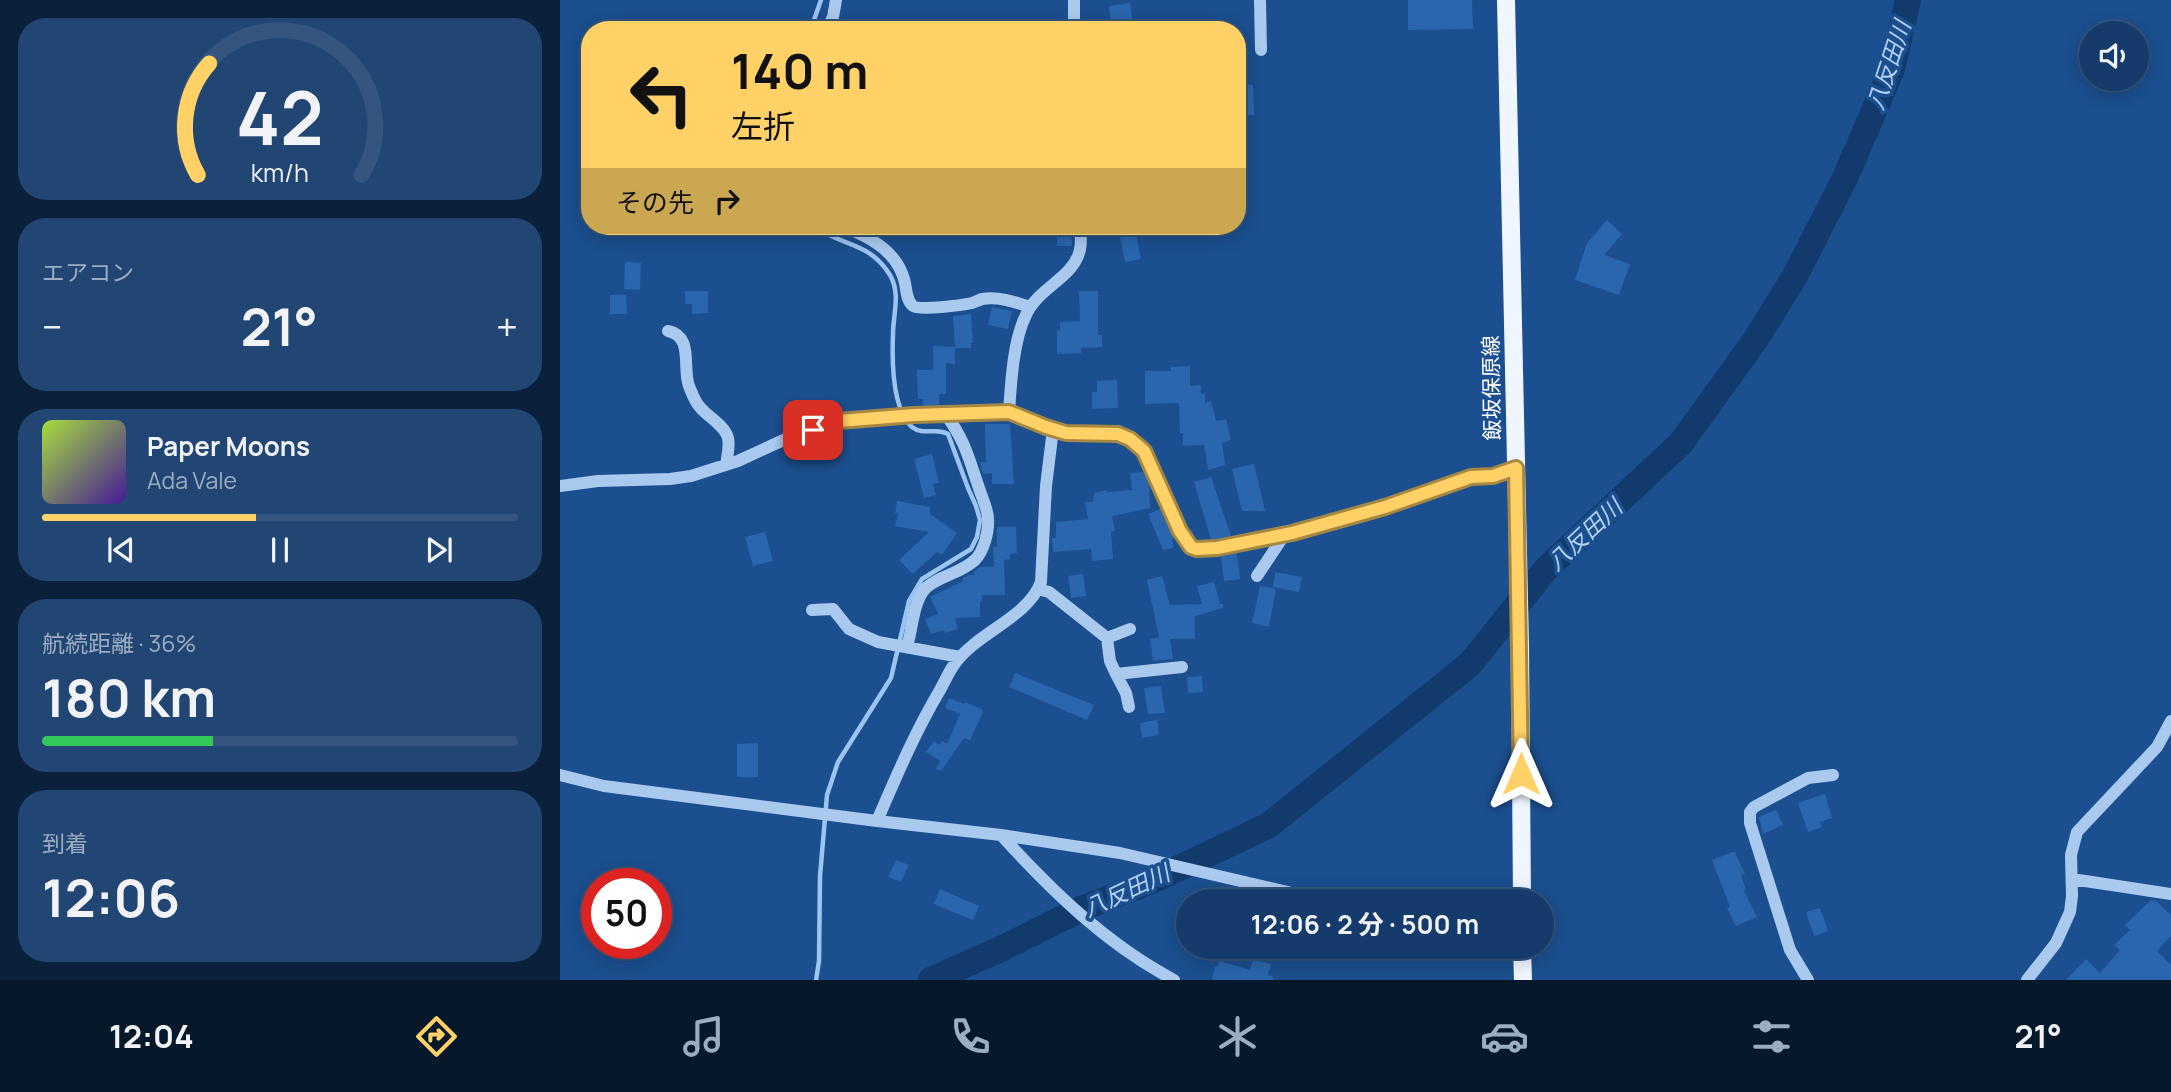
<!DOCTYPE html>
<html lang="ja">
<meta charset="utf-8">
<style>
body{margin:0;font-family:Manrope,"Noto Sans JP",sans-serif;background:#214673;color:#f1f3f6;height:100vh;display:flex;flex-direction:column;font-size:26px;white-space:nowrap}
*{box-sizing:border-box;margin:0}
p{font-size:23px;color:#9dadc1}
.icon{flex:none;width:38px;height:38px;fill:none;stroke:currentColor;stroke-width:2;stroke-linecap:round;stroke-linejoin:round}
.map{position:relative;flex:1;overflow:hidden}
.details{display:flex;flex-direction:column;gap:18px;padding:18px;background:#0b203b;width:560px}
.details>*{flex:none}
.guide{position:absolute;left:21px;top:21px;width:665px;height:214px;border-radius:28px;box-shadow:0 4px 18px #0003,0 0 0 2px #33557e;background:#ffd166;color:#111;overflow:hidden}
.buttons{position:absolute;left:1519px;top:21px;display:grid;gap:14px}
.buttons a{display:grid;place-items:center;width:70px;height:70px;border-radius:50%;background:#143b6b;box-shadow:0 4px 18px #0003,0 0 0 2px #33557e;font-size:35px}
.speed{position:absolute;left:21px;top:868px;display:flex;gap:14px;font-size:35px;font-weight:700;text-align:center}
.speed>*{display:grid;place-content:center;width:91px;height:91px;border-radius:50%;background:#143b6b;box-shadow:0 4px 18px #0003,0 0 0 2px #33557e;line-height:1}
.speed .limit{border:10px solid #d22;background:#fff;color:#111}
.pin{position:absolute;display:grid;place-items:center;width:60px;height:60px;color:#fff;margin:-30px;border-radius:14px;box-shadow:0 4px 10px #0006}
.me{position:absolute;width:77px;margin:-38px;rotate:0deg;stroke-linejoin:round;filter:drop-shadow(0 0 5px #0008)}
.turn{display:flex;align-items:center;gap:24px;height:147px;padding:0 35px;font-size:32px}
.turn .icon{width:91px;height:91px;stroke-width:2.5}
.turn b{display:block;font-size:49px;line-height:60px}
.then{display:flex;align-items:center;height:66px;padding:0 35px;background:#0003;gap:14px;font-size:26px}
.big{font-size:52px;font-weight:700;line-height:1.1}
.details .card{flex:1;display:flex;flex-direction:column;justify-content:center;gap:10px;min-width:0;padding:0 24px;border-radius:28px;background:#214673}
.details .dial{align-items:center;gap:0}
.dial svg{height:182px;overflow:visible;fill:none;stroke:#33557e;stroke-width:7;stroke-linecap:round;text-anchor:middle}
.dial text{fill:#f1f3f6;stroke:none}
.song{display:flex;align-items:center;gap:21px}
.cover{width:84px;height:84px;border-radius:10px;background:linear-gradient(135deg,hsl(80 70% 55%),hsl(260 70% 35%))}
.played{height:7px;border-radius:4px;background:linear-gradient(90deg,#ffd166 45%,#33557e 45%)}
.keys{display:flex;justify-content:space-around;direction:ltr}
.heat{display:flex;justify-content:space-between;align-items:center;font-size:38px;direction:ltr}
.charge{height:10px;border-radius:5px;background:linear-gradient(90deg,#34c759 36%,#33557e 0)}
.trip{position:absolute;left:616px;top:889px;width:378px;height:70px;border-radius:35px;background:#143b6b;box-shadow:0 4px 18px #0003,0 0 0 2px #33557e;font-weight:700;line-height:70px;text-align:center}
.tab-bar{display:flex;height:112px;justify-content:space-around;align-items:center;background:#08182b;color:#9dadc1}
.tab-bar .icon{width:49px;height:49px}
.tab-bar .on{color:#ffd166}
.tab-bar b{font-size:32px;color:#f1f3f6}
main{display:flex;flex:1;min-height:0}
.map>svg:first-child{display:block}
</style>
<main>
<section class="details">
<div class="card dial"><svg viewBox="0 0 100 80">
<path d="M14 69A42 42 0 1 1 86 69"/>
<path d="M14 69A42 42 0 0 1 19 20" stroke="#ffd166"/>
<text x="50" y="56" font-size="32" font-weight="700">42</text>
<text x="50" y="72" font-size="11">km/h</text>
</svg></div>
<div class="card"><p>エアコン</p>
<div class="heat"><a>−</a><b class="big">21°</b><a>+</a></div>
</div>
<div class="card">
<div class="song"><i class="cover"></i><div><b>Paper Moons</b><p>Ada Vale</p></div></div>
<div class="played"></div>
<div class="keys"><svg class="icon" aria-label="previous" viewBox="0 0 24 24"><path d="M18 5L8 12l10 7zM5 5v14"/></svg><svg class="icon" aria-label="pause" viewBox="0 0 24 24"><path d="M8 5v14M16 5v14"/></svg><svg class="icon" aria-label="next" viewBox="0 0 24 24"><path d="M6 5l10 7-10 7zM19 5v14"/></svg></div>
</div>
<div class="card"><p>航続距離 · 36%</p><b class="big">180 km</b><div class="charge"></div></div>
<div class="card"><p>到着</p><b class="big">12:06</b></div>
</section>
<div class="map">
<svg width="1611" height="980" viewBox="0 0 1611 980">
<rect width="100%" height="100%" fill="#1b4f8f"/>
<g fill="none" stroke-linecap="round" stroke-linejoin="round">
<path stroke="#9cc4f0" stroke-width="4.5" d="M249,30L254,20L261,0
M254,226C282,247 309,241 330,275C341,294 333,314 333,334C332,359 332,409 352,427C363,436 377,427 388,434L408,488L416,506L420,520L417,537L411,549L362,579L349,601L331,678L278,762L267,795L260,876L259,961L256,980"/>
<path stroke="#123a6d" stroke-width="26" d="M371,980L443,948L521,909L592,881L709,825L910,664L986,569L1121,443L1196,339L1235,276L1285,178L1332,69L1348,0"/>
</g>
<path fill="#2a66ad" d="M848,0H912L913,29L848,30Z
M570,3L574,30H552L549,6Z
M677,85H693L694,115H678Z
M1047,220L1062,234L1044,255L1070,264L1059,295L1015,280L1027,243Z
M497,226H511L512,246H497Z
M558,226H574L581,259L565,262Z
M65,262L81,263L80,290L64,289Z
M125,291H148V313L132,314V304H125Z
M519,291H538V335H542V347L521,348V353L497,354V330L500,331V322L520,321Z
M50,295H66L67,314H50Z
M432,307L452,311L448,329L428,325Z
M411,314L413,343H411V348H395L393,316Z
M373,346L395,347V364L386,363V394H379V405L363,406V399H358L357,370H373Z
M630,366V386L641,385V394L645,393V403L651,401L656,421L666,419L671,440L662,443L665,465L648,470L644,445L623,446V433H620L619,403L585,404V371H611V367Z
M557,380L558,408L532,409V392H537V381Z
M425,424H450L454,484H432V473L423,474L420,462H426Z
M372,454L379,483L373,484L376,495L364,498L354,459Z
M694,464L705,511H682L672,469Z
M584,472L589,485L590,508L552,516L555,531L551,532L553,559L532,561L531,549L493,552L492,538H496V522L528,519L525,502H533L534,493L547,490V492L572,490L570,473Z
M651,477L668,527L671,536L651,540L634,482Z
M337,501L370,507V514L397,533L382,555L377,552L353,574L339,560L369,532L335,526L338,514L335,513Z
M600,509L613,536V548L603,550L588,514Z
M437,527H456L457,553L450,554V559L444,560L445,595H422V601H420V617L395,618L398,629L385,633L384,630L371,634L365,619L378,614L370,597L403,581V578L409,575H414V572L420,567H434L433,547H437Z
M205,532L213,561L193,566L185,537Z
M675,553L677,554L680,579L664,581L661,556Z
M715,572L742,577L739,592L713,587Z
M523,574L526,596L511,598L508,576Z
M602,576L610,605L642,604L637,586L654,582L660,604H663V608L635,616V639H610L613,659L593,661L590,639L599,637L587,580Z
M700,586L716,589L709,627L692,623Z
M455,673L534,705L527,720L449,687Z
M642,676L643,692L628,693L627,677Z
M601,686L605,713L588,714L584,688Z
M389,698L404,704L405,702L423,710V712L410,740L404,738L381,771L376,769L380,761L366,752L374,741L379,745L382,741L387,744L400,714L385,708Z
M597,720L599,735L582,738L580,723Z
M198,743V777H177V744Z
M1265,794L1272,818L1260,822L1262,827L1248,832L1238,803Z
M1216,810L1223,825L1203,834L1199,817Z
M1172,852H1175L1185,874L1181,875L1186,890L1184,891L1197,917L1176,926L1167,908L1170,907L1152,860Z
M336,860L349,865L341,882L328,877Z
M380,889L419,906L413,920L374,904Z
M1591,900L1596,901L1611,915V936L1597,951L1611,965V980H1506L1526,959L1540,973L1560,950L1554,945L1570,930L1565,925Z
M1260,908L1268,931L1254,936L1246,912Z
M693,959L711,964L708,975L713,977V980H652L655,967L658,966L659,961L690,970Z"/>
<g fill="none" stroke-linecap="round" stroke-linejoin="round">
<path stroke="#a9c9ee" stroke-width="12" d="M514,0V30
M700,0L701,50
M266,30L273,17L276,0
M282,226C307,236 334,249 343,276C347,285 345,300 353,306C359,311 403,305 412,303C415,302 419,300 422,299C438,296 455,302 470,307
M108,331C134,336 122,368 129,386C132,393 134,400 139,406C146,416 165,425 168,438C170,446 167,457 166,465
M449,412C451,383 453,341 466,315C477,289 512,278 519,253C522,245 521,235 520,226
M0,486L38,481L110,479L131,476L178,461L230,437L279,421L354,415L449,412L486,427L506,433L558,434L570,439L584,451L620,531L631,547L636,549L657,548L732,533L825,507L911,477L933,476L956,468
M697,576L725,534
M478,589L489,592L547,638L550,661L556,674L622,667
M252,610L273,609L289,629L318,642L400,657
M547,638L570,629
M347,647C352,630 353,604 364,590C375,577 400,574 415,560C424,551 429,531 428,519C428,509 422,498 419,488C409,459 405,440 386,415
M556,674L566,693L569,707
M0,775L44,786L317,821L441,835L560,853L766,901
M317,821C336,777 355,732 380,690C385,681 389,671 396,662C419,632 468,617 481,582L486,486L493,429
M441,835C491,890 546,944 614,980
M1512,879L1611,894
M1248,980L1230,950L1190,823V812L1194,807L1248,778L1273,775
M1467,980L1496,943L1510,912L1512,896L1511,855L1517,832L1597,747L1611,721"/>
<path stroke="#f0f6ff" stroke-width="18" d="M946,0L960,646L962,901
M962,947L963,980"/>
</g>
<g fill="none" stroke-linecap="round" stroke-linejoin="round">
<defs>
<path id="route" d="M253,430L279,421L354,415L449,412L486,427L506,433L558,434L570,439L584,451L620,531L631,547L636,549L657,548L732,533L825,507L911,477L933,476L956,468L961,774"/>
</defs>
<use href="#route" stroke="#a68842" stroke-width="18"/>
<use href="#route" stroke="#ffd166" stroke-width="12"/>
</g>
<g text-anchor="middle" dominant-baseline="central" stroke-width="7" stroke-linejoin="round" paint-order="stroke">
<g font-size="21" fill="#fff" stroke="#1b4f8f">
<text transform="translate(931 388) rotate(-91)">飯坂保原線</text>
</g>
<g font-size="23" font-style="italic" fill="#b5d3f5" stroke="#1b4f8f">
<text transform="translate(1328 65) rotate(-72)">八反田川</text>
<text transform="translate(1024 534) rotate(-43)">八反田川</text>
<text transform="translate(566 890) rotate(-25)">八反田川</text>
</g>
</g>
</svg>
<div class="buttons">
<a><svg class="icon" aria-label="sound" viewBox="0 0 24 24"><path d="M4 9h4l5-4v14l-5-4H4zM17 9q2 3 0 6"/></svg></a>
</div>
<div class="speed"><div class="limit">50</div></div>
<div class="pin" style="left:253px;top:430px;background:#d93025"><svg class="icon" aria-label="arrive" viewBox="0 0 24 24"><path d="M6 21V4h12l-3 4 3 4H6"/></svg></div>
<svg class="me" style="left:961px;top:774px" viewBox="-20 -20 40 40"><path d="M0-17L14 15 0 8-14 15z" fill="#ffd166" stroke="#fff" stroke-width="4"/></svg>
<div class="trip">12:06 · 2 分 · 500 m</div>
<div class="guide">
<div class="turn"><svg class="icon" aria-label="left" viewBox="0 0 24 24"><path d="M17 20v-9H6M10 6l-5 5 5 5"/></svg><div><b>140 m</b>左折</div></div>
<div class="then">その先<svg class="icon" aria-label="right" viewBox="0 0 24 24"><path d="M7 20v-9h11M14 6l5 5-5 5"/></svg></div>
</div>
</div>
</main>
<nav class="tab-bar">
<b>12:04</b>
<svg class="icon on" aria-label="directions" viewBox="0 0 24 24"><path d="M12 3l9 9-9 9-9-9zM9 14v-3h6M13 9l2 2-2 2"/></svg>
<svg class="icon" aria-label="music" viewBox="0 0 24 24"><path d="M9 18V5l10-2v13"/><circle cx="6" cy="18" r="3"/><circle cx="16" cy="16" r="3"/></svg>
<svg class="icon" aria-label="phone" viewBox="0 0 24 24"><path d="M5 4h4l2 5-3 2q2 4 5 5l2-3 5 2v4C11 20 4 13 5 4z"/></svg>
<svg class="icon" aria-label="climate" viewBox="0 0 24 24"><path d="M12 3v18M4 7l16 10M4 17L20 7"/></svg>
<svg class="icon" aria-label="car" viewBox="0 0 24 24"><path d="M5 17H2v-5l4-1 3-4h7l3 4 3 1v5h-3M9 17h6M6 11h13"/><circle cx="7" cy="17" r="2"/><circle cx="17" cy="17" r="2"/></svg>
<svg class="icon" aria-label="filters" viewBox="0 0 24 24"><path d="M4 7h16M4 17h16"/><circle cx="9" cy="7" r="2"/><circle cx="15" cy="17" r="2"/></svg>
<b>21°</b>
</nav>
